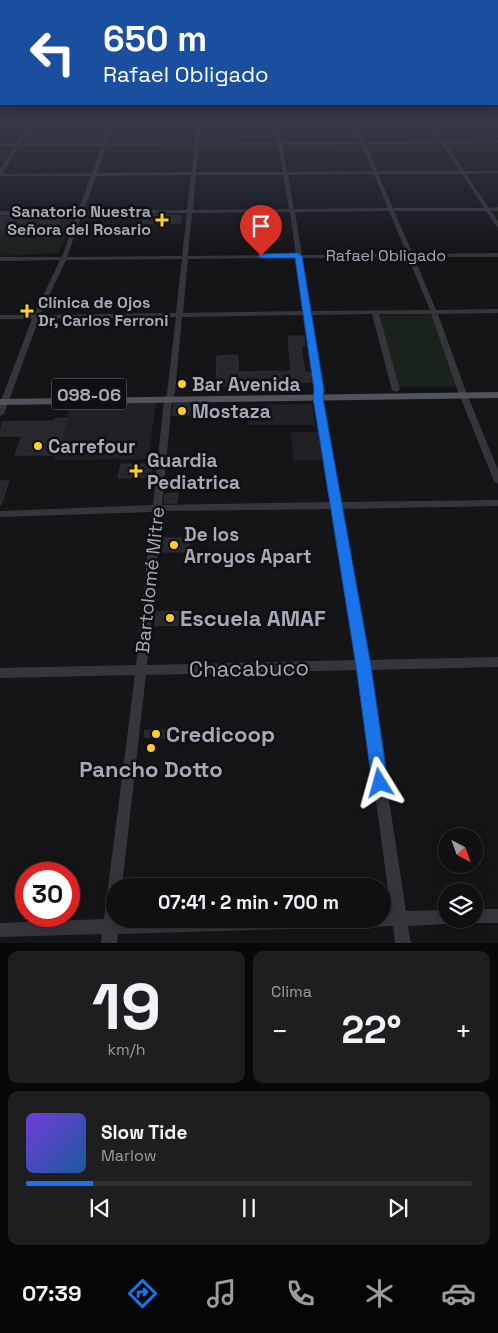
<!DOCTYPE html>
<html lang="es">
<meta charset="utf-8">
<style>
body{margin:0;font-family:"Space Grotesk",sans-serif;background:#1e1d1f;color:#f1f3f6;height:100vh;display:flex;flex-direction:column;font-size:19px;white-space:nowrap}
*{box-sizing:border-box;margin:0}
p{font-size:16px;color:#9c9c9f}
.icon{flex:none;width:28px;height:28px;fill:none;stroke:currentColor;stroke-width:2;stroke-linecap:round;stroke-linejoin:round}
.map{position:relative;height:943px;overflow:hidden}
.sheet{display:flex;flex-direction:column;gap:8px;padding:8px;background:#090809;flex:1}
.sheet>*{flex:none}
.top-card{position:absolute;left:0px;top:0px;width:499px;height:105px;box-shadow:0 2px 12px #0003,0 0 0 1px #302f31;background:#1a4fa0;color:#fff;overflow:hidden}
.needle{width:32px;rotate:139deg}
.controls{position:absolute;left:438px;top:828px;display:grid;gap:10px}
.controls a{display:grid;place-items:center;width:45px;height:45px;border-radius:50%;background:#100f11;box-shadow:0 2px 12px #0003,0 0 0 1px #302f31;font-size:25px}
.speed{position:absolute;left:15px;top:862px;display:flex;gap:10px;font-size:25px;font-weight:700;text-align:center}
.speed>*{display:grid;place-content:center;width:65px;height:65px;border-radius:50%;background:#100f11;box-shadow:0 2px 12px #0003,0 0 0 1px #302f31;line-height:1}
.speed .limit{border:8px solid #d22;background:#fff;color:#111}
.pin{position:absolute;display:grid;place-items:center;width:42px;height:42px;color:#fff;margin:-51px -21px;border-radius:50% 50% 50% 0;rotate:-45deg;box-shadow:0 0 5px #0007}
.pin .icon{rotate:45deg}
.me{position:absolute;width:55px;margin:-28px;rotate:352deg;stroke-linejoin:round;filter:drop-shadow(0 0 4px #0008)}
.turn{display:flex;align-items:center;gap:18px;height:105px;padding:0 20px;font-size:22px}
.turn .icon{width:65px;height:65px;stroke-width:2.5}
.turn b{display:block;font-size:35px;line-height:42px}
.big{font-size:38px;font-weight:600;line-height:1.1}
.sheet .widget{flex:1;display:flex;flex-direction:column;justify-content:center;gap:8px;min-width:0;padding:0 18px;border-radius:10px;background:#1e1d1f}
.sheet .dial{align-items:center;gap:0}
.dial b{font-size:65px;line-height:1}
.song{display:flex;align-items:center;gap:15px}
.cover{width:60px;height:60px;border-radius:8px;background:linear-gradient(135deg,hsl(260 70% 55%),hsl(210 70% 35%))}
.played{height:5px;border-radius:2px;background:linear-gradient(90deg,#1a73e8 15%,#302f31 15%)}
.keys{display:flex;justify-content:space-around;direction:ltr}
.heat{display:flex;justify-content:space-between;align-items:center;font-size:28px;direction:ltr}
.sheet .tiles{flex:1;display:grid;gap:8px;grid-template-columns:1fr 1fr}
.widget:last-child{grid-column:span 2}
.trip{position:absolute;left:106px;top:878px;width:285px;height:50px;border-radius:25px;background:#100f11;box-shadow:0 2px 12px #0003,0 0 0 1px #302f31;font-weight:600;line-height:50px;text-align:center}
.tabs{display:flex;height:80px;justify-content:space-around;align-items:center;background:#060607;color:#9c9c9f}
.tabs .icon{width:35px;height:35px}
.tabs .active{color:#1a73e8}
.tabs b{font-size:22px;color:#f1f3f6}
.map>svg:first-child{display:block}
</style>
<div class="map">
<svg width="498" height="943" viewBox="0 0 498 943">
<rect width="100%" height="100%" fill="#151417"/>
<path fill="#212024" d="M156,403L148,459L54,460L71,404Z
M312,404L315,425H248L247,405Z
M291,432H319L322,460H293Z"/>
<path fill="#1a221c" d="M0,214H73L75,215L59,253L0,256Z
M379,315H431L457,387H397Z"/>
<path fill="#28272b" stroke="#2f2e33" d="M145,215H169L181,216L180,223L142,224Z
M62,216L56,229L0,230V217Z
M288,336H304L305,346H301L305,372H310L311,382L238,383V386H216L217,356L238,355V372L291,371Z
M195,404L194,415H172L174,404Z
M67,418L56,455H15L22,436H0L2,422L53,421L54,419Z
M121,464H152L150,477L118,478Z
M0,481H9L1,505H0Z
M178,493L177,503H164L165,494Z
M161,538H190L189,552H160Z
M185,611V625L155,626L156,612Z
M145,730H169L168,738L144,737Z"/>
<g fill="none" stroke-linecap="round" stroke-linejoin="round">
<path fill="#35363c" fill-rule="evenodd" d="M29,124H33L21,144L103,143L110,124H114L107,143H195L197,124H201L199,143L277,142L274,124H278L281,142H360L353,124H357L364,142L440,141L429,124H433L444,141H498V143L446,144L464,171H498V173L466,174L489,208L498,207V211H491L498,221V227L496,226L486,211H394L413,254L498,253V257H414L436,310L498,309V313L438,314L465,389L498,470V484L494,481L457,389L431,314H379L400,390L396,392L392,390L372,314L311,315L323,390L322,398L340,502L498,500V506L341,509L368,660L498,657V667L369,670L406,911L446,910V919H453L451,922L446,924L408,926L411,943H395L393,926L118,934L117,943H101L102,934L0,937V923L104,919L135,675L0,678V668L136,665L152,512L0,517V511L153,505L164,400L167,393L176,317L39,319L4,414L0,416V403L32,319H0V315H34L60,260L0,261V257H62L77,214L0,215V211H78L91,176H0V169L15,146H0V144H16ZM361,144L373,171L287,172L282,145ZM366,144H442L460,171H377ZM195,145L192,172L97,173L106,146ZM199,145H278L283,172H196ZM19,146H102L92,173L2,174ZM374,174L388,208L294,209L288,175ZM378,174H462L484,208H393ZM191,175L187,210L84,211L96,176ZM196,175H283L289,209L193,210ZM389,211L407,254L302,255L295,212ZM290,212L296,255L188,256L192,213ZM187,213L182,256L67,257L82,214ZM408,257L430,310L310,311L302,258ZM296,258L304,311L183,313L188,259ZM182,259L176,313L40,315L66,260ZM304,315L315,390L314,398L331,502L162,505L172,400L175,393L182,317ZM332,509L356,660L147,665L162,511ZM358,670L391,911H382V919H115V886H122L146,675Z
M474,909H498V923H474L469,921L468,919H474Z"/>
<path fill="#51525b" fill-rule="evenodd" d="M498,392V398L0,405V399Z"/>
</g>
<linearGradient id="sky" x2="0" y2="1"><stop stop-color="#0c0b0d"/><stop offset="0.48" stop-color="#353a47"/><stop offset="1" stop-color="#353a47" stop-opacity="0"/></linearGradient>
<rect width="498" height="256" fill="url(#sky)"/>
<path fill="#1a73e8" stroke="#114b97" d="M298,253L302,256L324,390L323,398L371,666L388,783L386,789L380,791L374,789L372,783L356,666L313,398L314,390L295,258H261L257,256L261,254Z"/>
<g fill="#fecf25" stroke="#100f12" stroke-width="2">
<path d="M159.5 212.5h5v5h5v5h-5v5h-5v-5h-5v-5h5z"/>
<path d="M24.5 303.5h5v5h5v5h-5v5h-5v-5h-5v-5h5z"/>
<circle cx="182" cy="384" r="5"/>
<circle cx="182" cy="411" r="5"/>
<circle cx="38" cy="446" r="5"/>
<path d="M133.5 463.5h5v5h5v5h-5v5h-5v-5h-5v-5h5z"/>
<circle cx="174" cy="545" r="5"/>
<circle cx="170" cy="618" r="5"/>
<circle cx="156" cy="734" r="5"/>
<circle cx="151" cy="748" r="5"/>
</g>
<g text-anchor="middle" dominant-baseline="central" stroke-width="5" stroke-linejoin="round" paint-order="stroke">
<g font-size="16" font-weight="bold" fill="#a5a9b8" stroke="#100f12" text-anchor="end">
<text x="151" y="211">Sanatorio Nuestra<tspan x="151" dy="18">Señora del Rosario</tspan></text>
<text x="38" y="302" text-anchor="start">Clínica de Ojos<tspan x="38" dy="18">Dr, Carlos Ferroni</tspan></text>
</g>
<g font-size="16" fill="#a5a9b8" stroke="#100f12">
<text x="386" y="255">Rafael Obligado</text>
</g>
<rect fill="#100f12" stroke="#787b86" stroke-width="1" x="51.5" y="378.5" width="75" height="31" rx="4"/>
<g font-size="18" font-weight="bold" fill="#a5a9b8">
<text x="89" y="394">098-06</text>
</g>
<g font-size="19" font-weight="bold" fill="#a5a9b8" stroke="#100f12" text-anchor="start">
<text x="192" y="384">Bar Avenida</text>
<text x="192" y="411">Mostaza</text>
<text x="48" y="446">Carrefour</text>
<text x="147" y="460">Guardia<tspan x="147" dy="22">Pediatrica</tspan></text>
<text x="184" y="534">De los<tspan x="184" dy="22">Arroyos Apart</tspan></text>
</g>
<g font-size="19" fill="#a5a9b8" stroke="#100f12">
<text transform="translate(150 580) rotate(-84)">Bartolomé Mitre</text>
</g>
<g font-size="22" font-weight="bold" fill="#a5a9b8" stroke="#100f12" text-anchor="start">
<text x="180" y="618">Escuela AMAF</text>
<text x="166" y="734">Credicoop</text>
<text x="151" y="769" text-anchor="middle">Pancho Dotto</text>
</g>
<g font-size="22" fill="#a5a9b8" stroke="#100f12">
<text transform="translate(249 668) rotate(-1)">Chacabuco</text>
</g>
</g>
</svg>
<div class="controls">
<a><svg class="needle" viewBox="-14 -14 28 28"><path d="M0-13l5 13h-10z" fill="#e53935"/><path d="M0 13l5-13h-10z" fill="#9c9c9f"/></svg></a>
<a><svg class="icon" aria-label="layers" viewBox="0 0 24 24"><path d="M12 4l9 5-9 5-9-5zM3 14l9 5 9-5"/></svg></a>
</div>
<div class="speed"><div class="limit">30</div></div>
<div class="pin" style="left:261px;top:256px;background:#d93025"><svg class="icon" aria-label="arrive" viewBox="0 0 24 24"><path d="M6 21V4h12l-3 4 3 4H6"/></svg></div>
<svg class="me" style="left:380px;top:783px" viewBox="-20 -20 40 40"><path d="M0-17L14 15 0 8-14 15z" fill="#1a73e8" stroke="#fff" stroke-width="4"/></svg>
<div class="trip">07:41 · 2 min · 700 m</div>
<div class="top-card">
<div class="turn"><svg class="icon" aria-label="left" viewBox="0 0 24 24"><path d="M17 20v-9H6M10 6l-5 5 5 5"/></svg><div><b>650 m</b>Rafael Obligado</div></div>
</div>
</div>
<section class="sheet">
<div class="tiles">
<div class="widget dial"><b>19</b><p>km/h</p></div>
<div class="widget"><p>Clima</p>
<div class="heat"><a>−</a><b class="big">22°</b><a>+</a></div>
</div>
<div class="widget">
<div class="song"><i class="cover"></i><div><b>Slow Tide</b><p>Marlow</p></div></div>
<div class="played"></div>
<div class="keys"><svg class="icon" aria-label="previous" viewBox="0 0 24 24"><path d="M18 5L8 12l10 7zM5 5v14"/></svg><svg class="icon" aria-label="pause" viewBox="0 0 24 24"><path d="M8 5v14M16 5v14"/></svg><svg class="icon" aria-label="next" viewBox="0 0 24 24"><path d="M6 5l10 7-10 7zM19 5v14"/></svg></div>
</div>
</div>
</section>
<nav class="tabs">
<b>07:39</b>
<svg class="icon active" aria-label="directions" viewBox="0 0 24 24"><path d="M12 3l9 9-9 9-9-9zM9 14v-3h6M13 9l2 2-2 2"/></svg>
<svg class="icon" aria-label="music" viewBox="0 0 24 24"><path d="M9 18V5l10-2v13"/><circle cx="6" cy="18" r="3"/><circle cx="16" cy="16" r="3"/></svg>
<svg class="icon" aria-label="phone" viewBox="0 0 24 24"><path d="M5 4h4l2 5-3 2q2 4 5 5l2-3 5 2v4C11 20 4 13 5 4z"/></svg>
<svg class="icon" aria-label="climate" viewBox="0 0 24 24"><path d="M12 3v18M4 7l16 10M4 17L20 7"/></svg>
<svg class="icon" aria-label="car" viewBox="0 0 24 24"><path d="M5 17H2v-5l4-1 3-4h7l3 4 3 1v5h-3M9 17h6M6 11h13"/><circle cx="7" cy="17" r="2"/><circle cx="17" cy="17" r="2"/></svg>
</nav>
